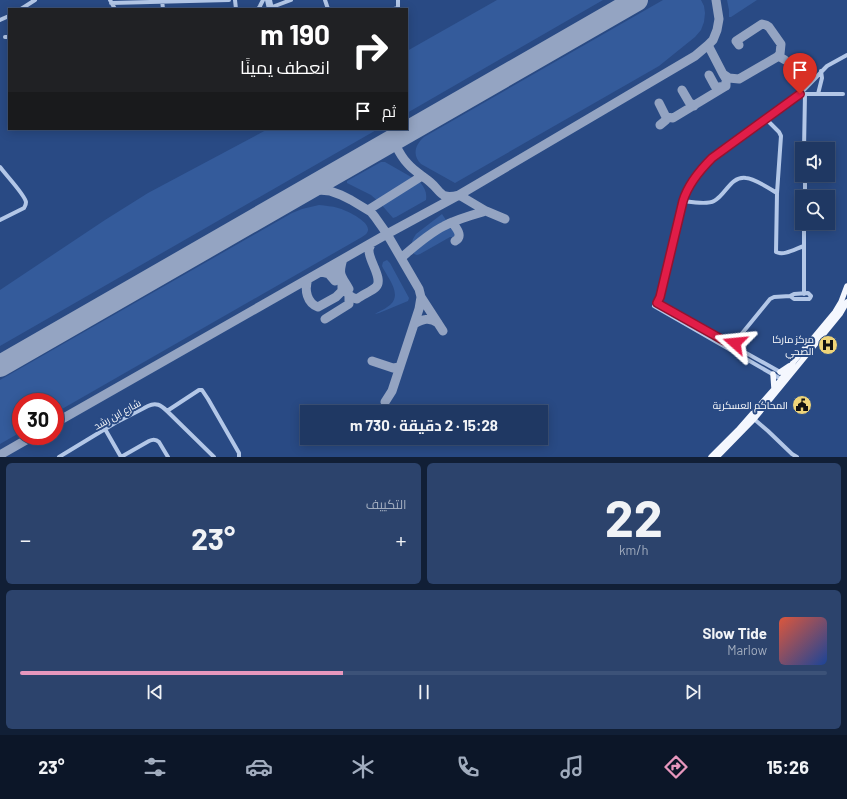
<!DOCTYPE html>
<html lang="ar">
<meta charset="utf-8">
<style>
body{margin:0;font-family:Barlow,Cairo,sans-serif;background:#2c436c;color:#f1f3f6;direction:rtl;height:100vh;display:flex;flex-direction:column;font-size:15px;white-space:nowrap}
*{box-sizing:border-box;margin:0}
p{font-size:13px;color:#a1acbe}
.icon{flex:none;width:22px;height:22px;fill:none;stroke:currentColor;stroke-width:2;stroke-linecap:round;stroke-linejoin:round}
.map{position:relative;height:457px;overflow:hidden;direction:ltr}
.side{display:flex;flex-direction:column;gap:6px;padding:6px;background:#111f36;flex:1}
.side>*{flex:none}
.top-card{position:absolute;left:8px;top:8px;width:400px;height:122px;border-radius:0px;box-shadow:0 2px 10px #0003,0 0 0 1px #3c5278;direction:rtl;background:#202124;color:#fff;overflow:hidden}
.tools{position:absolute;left:795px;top:142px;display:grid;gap:8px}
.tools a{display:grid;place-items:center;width:40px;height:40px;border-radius:0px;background:#1f3863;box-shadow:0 2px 10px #0003,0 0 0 1px #3c5278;font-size:20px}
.speed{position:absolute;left:12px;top:393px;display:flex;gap:8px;font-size:20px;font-weight:700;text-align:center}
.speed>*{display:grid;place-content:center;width:52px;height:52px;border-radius:50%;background:#1f3863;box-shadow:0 2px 10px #0003,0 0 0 1px #3c5278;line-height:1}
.speed .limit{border:6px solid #d22;background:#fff;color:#111}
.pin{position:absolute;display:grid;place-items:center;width:34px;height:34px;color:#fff;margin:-41px -17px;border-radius:50% 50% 50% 0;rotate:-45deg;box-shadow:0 0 4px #0007}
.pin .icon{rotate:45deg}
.me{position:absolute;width:44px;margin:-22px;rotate:288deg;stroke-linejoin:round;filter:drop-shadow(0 0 3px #0008)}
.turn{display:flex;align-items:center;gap:14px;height:84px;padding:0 12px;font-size:18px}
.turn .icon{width:52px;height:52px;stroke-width:2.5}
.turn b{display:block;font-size:28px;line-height:34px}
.then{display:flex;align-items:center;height:38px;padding:0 12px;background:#0003;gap:8px;font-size:15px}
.big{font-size:30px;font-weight:700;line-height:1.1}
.side .tile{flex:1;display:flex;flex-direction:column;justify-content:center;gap:6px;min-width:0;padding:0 14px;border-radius:6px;background:#2c436c}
.side .dial{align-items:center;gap:0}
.dial b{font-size:52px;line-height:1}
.song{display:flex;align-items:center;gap:12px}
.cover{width:48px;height:48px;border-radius:6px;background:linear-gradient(135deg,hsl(10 70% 55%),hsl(220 70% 35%))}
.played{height:4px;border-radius:2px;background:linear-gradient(90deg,#e797bd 40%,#3c5278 40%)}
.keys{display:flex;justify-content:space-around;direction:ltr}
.heat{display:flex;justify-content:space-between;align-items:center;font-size:22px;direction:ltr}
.side .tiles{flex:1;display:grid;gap:6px;grid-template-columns:1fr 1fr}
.tile:last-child{grid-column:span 2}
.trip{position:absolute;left:300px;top:405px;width:248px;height:40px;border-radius:0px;background:#1f3863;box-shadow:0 2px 10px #0003,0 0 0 1px #3c5278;font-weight:700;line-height:40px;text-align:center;direction:rtl}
.menu{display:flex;height:64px;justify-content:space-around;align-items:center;background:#0c1628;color:#a1acbe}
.menu .icon{width:28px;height:28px}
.menu .on{color:#e797bd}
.menu b{font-size:18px;color:#f1f3f6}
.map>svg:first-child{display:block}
</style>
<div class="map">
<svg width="847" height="457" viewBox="0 0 847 457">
<rect width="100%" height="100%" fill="#294a84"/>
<path fill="#345b9b" d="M497,0H603L407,113V51Z
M663,0H701L704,6L705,13L704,22L701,30L695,37L659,66L455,183L421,164C412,155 415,145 424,137Z
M727,0H757L731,17H729V10Z
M268,129H378L0,346V290L105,220L148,193Z
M381,162H385L420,182C425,188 427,193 426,200L396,217L393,218L380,203L371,195L347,183V181Z
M319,205C326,206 332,206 338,208C346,210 369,221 368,230C368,233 365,235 362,237L55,413V402H21V432L0,444V380L292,213L302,209Z
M442,214L446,220L420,237L411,245L413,239L416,234Z
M448,223L456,235L453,237H450L420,254L417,255L414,254L412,249C417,239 437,227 448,223Z
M387,260L390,263L409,298L408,301L379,313L375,314C380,311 387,308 391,304C402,293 387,277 382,266L383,262Z"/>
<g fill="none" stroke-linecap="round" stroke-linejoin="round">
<path stroke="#94a4c2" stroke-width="9" d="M708,45L723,74L729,78L739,79L777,57H780L785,60
M739,45L736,41L762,24L766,25L769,27L781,44L780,54L777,57
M709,75L715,86L719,87L726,86
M682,90L689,102L694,106
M659,103L666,117L673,118L726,86V79L723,74
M660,125L666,120V117
M393,140C397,148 401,157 408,164C414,171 423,176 430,182C442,192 440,200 459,195L486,211L505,219
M308,189L330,191L341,195L351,200L371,212L375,217L387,234L419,289L421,297L419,309L392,391L385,402
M368,210L422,176
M452,222C456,228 464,236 455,241
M401,258C415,246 428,234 444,226C457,219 472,215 486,211
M343,259C338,275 341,275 349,289
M321,272L329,274L335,281L333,273L336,263
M308,279C304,290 307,303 318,307L336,297L342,291V285C347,292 348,297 357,299C362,295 372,291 376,287C384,279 368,260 369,250C369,248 370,247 371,244
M421,297L443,331
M325,319L349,304V296
M414,324C423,319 429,317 438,323
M372,361L393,368L400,367
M55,423L387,234L459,195L695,56L708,45L713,40L717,30L719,19L716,0
M0,455L33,436"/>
<path stroke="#94a4c2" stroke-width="22" d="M0,366L637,0"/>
<path stroke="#b3c7e7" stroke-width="4" d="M110,0L115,9
M162,0L163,9
M235,0L236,9
M267,0L269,9
M270,0L272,9
M325,0L328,9
M111,3L229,0
M21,9L35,0
M258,9L260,6L263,0
M267,9L291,0
M394,9L398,8V0
M0,20L9,16
M5,37H9
M803,94H843
M818,94L822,78L821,71
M766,119L779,132L781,136L777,193L776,252C784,256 795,249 804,246
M804,149L805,94
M0,167C5,174 25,195 26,202C26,205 25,206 24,208L0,220
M805,197V175
M683,201C691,202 707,205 714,201C726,195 730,176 746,178C754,178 770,189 777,193
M804,294V223
M657,303L782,373
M729,345L731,343L735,342L770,299L774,297L790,296L794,294L808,293L811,296L810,298L809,299H794L790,296
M781,379L654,306L658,301L660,297L685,196C692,179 704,165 718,153L800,94L827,66L847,55
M167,411L199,390H202L208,399L239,453V457
M754,419L768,431L792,454L797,457
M105,429L121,457
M59,457L115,423L148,406C156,402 161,405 167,411L214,457
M121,457L149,441C153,439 156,439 159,442L168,457"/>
<path stroke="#f4f7fe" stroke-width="5.5" d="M780,372L789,366
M773,374L774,388
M711,457L738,430L774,389L795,360L835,312L841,302L847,286
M717,457L754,419L840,314L847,302"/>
</g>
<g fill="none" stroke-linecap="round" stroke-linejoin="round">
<defs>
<path id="route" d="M735,343V342L730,344L657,303L660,297L683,201C688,184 700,170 712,158L800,94"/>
</defs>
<use href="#route" stroke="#92132f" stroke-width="10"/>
<use href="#route" stroke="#e11d48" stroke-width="7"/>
</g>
<defs>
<symbol id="hospital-disc" viewBox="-11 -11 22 22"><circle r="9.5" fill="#eed479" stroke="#294a84"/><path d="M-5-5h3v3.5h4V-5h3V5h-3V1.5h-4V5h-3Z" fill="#111"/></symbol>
<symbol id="civic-disc" viewBox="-11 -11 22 22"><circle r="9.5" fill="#eed479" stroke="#294a84"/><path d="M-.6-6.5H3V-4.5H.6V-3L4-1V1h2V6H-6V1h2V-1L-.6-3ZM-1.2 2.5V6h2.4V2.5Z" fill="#111"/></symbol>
</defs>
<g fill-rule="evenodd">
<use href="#hospital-disc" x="817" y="334" width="22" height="22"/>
<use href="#civic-disc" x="791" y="394" width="22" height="22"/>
</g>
<g text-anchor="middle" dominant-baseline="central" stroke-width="4" stroke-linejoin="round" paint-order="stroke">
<g font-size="10" fill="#fff" stroke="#294a84" text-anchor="end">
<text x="814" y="339">مركز ماركا<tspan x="814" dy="12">الصحي</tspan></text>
<text x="788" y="405">المحاكم العسكرية</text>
</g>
<g font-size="10" fill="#fff" stroke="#294a84">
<text transform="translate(117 414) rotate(-29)">شارع ابن رشد</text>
</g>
</g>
</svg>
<div class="tools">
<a><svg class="icon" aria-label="sound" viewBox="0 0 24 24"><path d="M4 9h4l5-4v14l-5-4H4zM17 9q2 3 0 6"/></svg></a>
<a><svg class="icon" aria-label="search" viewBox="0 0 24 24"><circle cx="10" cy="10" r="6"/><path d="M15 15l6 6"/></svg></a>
</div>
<div class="speed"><div class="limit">30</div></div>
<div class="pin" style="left:800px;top:94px;background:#d93025"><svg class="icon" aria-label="arrive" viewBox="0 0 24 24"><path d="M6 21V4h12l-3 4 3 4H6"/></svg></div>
<svg class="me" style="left:735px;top:343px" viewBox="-20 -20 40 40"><path d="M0-17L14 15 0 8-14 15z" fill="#e11d48" stroke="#fff" stroke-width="4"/></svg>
<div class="trip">15:28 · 2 دقيقة · 730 m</div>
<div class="top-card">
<div class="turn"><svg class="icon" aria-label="right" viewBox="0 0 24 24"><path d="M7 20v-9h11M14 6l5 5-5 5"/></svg><div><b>190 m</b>انعطف يمينًا</div></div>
<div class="then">ثم<svg class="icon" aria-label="arrive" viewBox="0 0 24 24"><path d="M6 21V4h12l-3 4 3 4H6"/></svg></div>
</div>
</div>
<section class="side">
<div class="tiles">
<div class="tile dial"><b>22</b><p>km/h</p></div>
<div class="tile"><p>التكييف</p>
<div class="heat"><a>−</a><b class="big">23°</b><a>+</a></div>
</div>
<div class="tile">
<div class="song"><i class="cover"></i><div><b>Slow Tide</b><p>Marlow</p></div></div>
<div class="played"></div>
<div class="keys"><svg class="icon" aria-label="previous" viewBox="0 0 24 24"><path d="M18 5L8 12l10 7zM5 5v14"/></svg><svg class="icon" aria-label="pause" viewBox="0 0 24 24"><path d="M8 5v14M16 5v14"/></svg><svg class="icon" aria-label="next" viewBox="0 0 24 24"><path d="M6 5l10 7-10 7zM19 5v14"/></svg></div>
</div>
</div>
</section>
<nav class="menu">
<b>15:26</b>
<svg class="icon on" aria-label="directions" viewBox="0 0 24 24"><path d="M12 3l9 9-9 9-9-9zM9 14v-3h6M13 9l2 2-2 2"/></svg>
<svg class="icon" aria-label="music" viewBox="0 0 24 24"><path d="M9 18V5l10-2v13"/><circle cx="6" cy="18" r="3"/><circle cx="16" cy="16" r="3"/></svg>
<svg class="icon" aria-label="phone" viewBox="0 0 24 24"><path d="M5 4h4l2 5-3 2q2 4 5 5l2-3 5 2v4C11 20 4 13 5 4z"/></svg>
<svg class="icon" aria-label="climate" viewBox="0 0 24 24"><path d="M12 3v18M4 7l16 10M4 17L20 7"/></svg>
<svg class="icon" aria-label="car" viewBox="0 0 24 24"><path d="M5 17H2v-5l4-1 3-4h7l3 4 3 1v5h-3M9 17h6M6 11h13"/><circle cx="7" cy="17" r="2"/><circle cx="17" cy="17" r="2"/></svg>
<svg class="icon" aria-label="filters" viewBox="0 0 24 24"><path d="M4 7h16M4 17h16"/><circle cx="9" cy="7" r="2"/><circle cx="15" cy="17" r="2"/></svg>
<b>23°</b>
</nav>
